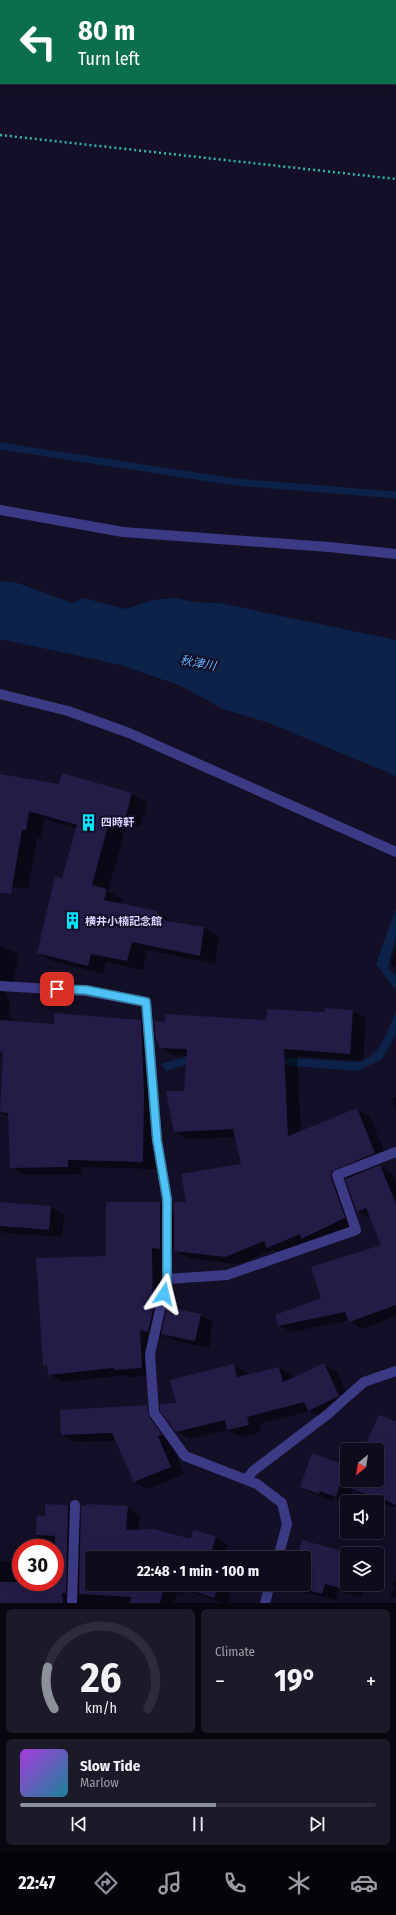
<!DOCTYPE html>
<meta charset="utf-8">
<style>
body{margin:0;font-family:"Fira Sans Condensed","Noto Sans JP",sans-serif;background:#1c1929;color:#f1f3f6;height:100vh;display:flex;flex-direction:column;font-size:15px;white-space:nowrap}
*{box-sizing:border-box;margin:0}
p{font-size:13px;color:#9b9ba3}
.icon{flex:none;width:22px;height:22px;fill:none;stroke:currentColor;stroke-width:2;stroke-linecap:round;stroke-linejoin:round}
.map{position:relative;height:1603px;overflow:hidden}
.sheet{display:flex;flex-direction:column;gap:6px;padding:6px;background:#08060f;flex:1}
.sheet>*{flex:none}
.guide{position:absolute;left:0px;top:0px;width:396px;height:84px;box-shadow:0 4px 16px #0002,0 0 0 1px #2e2b3b;background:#0b6e4f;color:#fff;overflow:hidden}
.needle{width:26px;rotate:210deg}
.controls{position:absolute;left:340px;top:1443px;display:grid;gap:8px}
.controls a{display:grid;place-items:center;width:44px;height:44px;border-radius:4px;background:#0e0b1c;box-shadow:0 4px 16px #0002,0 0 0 1px #2e2b3b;font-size:20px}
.speed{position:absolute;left:12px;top:1539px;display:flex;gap:8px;font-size:20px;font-weight:700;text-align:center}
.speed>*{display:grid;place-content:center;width:52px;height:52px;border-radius:50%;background:#0e0b1c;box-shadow:0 4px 16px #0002,0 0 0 1px #2e2b3b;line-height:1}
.speed .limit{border:6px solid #d22;background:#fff;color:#111}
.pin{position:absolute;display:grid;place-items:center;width:34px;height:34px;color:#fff;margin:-17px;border-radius:8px;box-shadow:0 2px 6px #0006}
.me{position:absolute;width:44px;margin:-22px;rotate:10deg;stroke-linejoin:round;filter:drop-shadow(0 0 3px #0008)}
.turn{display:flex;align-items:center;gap:14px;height:84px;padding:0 12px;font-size:18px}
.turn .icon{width:52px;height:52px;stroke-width:2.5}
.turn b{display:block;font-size:28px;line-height:34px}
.big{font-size:30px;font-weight:700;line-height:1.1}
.sheet .card{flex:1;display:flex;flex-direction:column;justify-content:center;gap:6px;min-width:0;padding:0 14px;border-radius:6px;background:#1c1929}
.sheet .dial{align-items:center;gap:0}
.dial svg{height:104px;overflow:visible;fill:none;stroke:#2e2b3b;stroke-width:7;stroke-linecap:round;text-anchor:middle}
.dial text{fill:#f1f3f6;stroke:none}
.song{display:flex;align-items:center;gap:12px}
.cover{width:48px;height:48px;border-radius:6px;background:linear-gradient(135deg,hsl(280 70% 55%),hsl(190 70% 35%))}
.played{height:4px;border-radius:2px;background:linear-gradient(90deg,#8c9099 55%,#2e2b3b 55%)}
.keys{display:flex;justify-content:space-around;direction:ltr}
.heat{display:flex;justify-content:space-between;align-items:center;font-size:22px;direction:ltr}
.sheet .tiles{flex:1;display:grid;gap:6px;grid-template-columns:1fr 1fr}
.card:last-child{grid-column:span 2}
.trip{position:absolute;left:85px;top:1551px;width:226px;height:40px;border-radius:4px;background:#0e0b1c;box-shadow:0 4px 16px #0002,0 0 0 1px #2e2b3b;font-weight:700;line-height:40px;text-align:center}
.tab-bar{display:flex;height:64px;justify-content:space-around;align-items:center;background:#06040b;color:#9b9ba3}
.tab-bar .icon{width:28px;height:28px}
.tab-bar .selected{color:#8c9099}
.tab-bar b{font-size:18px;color:#f1f3f6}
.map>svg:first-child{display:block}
</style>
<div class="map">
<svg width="396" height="1603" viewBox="0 0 396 1603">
<rect width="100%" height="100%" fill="#130f26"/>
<path fill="#0c2248" d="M0,581L15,582L72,603L84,598L125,609L154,600L176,598L194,602L220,603L396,640V776L269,723L223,709L181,686L121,665L0,639Z
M396,908V935L388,968L396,976V990L376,964Z
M396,1011V1033L387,1051L381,1060L357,1071L268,1064L195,1062L166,1071L161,1064L202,1052L355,1062C382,1058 386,1032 396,1011Z"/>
<path fill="#0007" d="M0,775L60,785L63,775L132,794L147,803L140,827L127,823L108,891L122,899L120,904L158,912L173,922L204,928L219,937L215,964L147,950L143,970L106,962L103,974L53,961L38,952L63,879L77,828L44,819L41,839L37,838L28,889L0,884Z
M0,946L18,954L13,987L8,989L6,993L10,1000L8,1016L13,1019V1022L55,1025L141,1021L156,1030L267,1021L353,1011L366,1018L363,1061L297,1056L301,1132L357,1109L370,1117L388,1161L364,1170L365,1172L380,1166L393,1174L396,1182V1316L362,1329L349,1320L291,1332L279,1325L322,1298L383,1246L371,1218L358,1212L345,1176L344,1185L358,1226L281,1254L273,1250L239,1264L188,1258L173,1249V1256L165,1255L166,1314L200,1315L213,1322L209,1348L176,1341L163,1334L162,1338L153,1337L155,1375L128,1377L125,1375L62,1382L49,1374L48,1367L44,1365L107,1257V1203H160L174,1212L242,1165L236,1137L188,1139L174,1132L185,1092L187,1056L173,1055L160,1047L157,1041L156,1032H154L157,1101L156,1169L81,1167V1174L24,1175L11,1167L9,1117L0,1112L4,1047L0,1046Z
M396,946V967L391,964Z
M396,1097V1113L392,1098Z
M0,1203L51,1207L64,1215L62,1237L4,1233L0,1230Z
M234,1365L247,1373L248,1375L279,1368L292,1375L293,1378L324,1365L337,1372L351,1403L322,1418L310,1411L259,1424L261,1432L241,1437L228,1430L190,1439L176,1431L177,1404Z
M147,1406L160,1414L184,1474L148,1489L135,1482L116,1441L75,1442L62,1434Z
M396,1422L395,1508L353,1490L349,1502L347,1503L333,1497L332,1501L314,1494L301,1487L347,1467V1480H377V1450H364Z
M46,1505L68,1506L82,1514L127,1507L140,1515L139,1531L192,1540L215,1537L228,1545L225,1555L231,1558H92V1584H233L228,1603H223L179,1588L174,1603H0V1561L21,1563V1582H55V1548H37L38,1516L46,1517Z
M302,1541L350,1554H347V1584H365L361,1597L338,1591L336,1600L304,1592L291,1584H304V1558H298Z
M396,1577V1599L390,1595L395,1587L392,1585Z"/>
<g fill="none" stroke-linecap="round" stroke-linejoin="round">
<path stroke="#0c2248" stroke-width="7" d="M0,446L235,482L396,495"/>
</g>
<path fill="#241b47" d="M62,773L132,793L125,819L111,815L92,885L107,889L104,900L158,911L156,919L204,927L200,956L132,942L127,961L91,954L88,966L37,953L55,876L62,878L77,825L29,811L26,830H22L11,894L0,893V774L59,784Z
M325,1008L353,1010L350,1054L284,1049L288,1136L357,1108L375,1153L332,1171L331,1177L345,1218L301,1239L300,1234L267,1248L264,1241L225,1257L174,1251V1202H186L181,1174L241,1164L233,1129L174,1132L166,1091H184L187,1049L159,1048L158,1041H156L154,1021L165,1022V1014L266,1020L267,1009L324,1012Z
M54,1013L141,1020L144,1093L143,1162L68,1160V1167L10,1168L8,1113L0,1112L3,1052L0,1051V1020L54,1024Z
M380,1165L396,1204V1305L349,1322L345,1312L278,1326L275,1315L321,1298L311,1267L381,1245L366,1208L357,1212L345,1179Z
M0,1202L51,1206L49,1230L0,1226Z
M106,1202H160V1249L152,1248L153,1305H154L148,1332L140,1330L142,1368L114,1370V1368L48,1375L47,1365L43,1366L36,1258L106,1256Z
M167,1307L201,1314L195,1341L161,1334Z
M324,1363L339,1396L308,1411L304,1402L247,1417L249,1425L227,1430L225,1420L176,1432L160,1411V1404L176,1403L170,1380L234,1364L237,1377L279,1367L283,1382Z
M147,1405L149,1416L162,1435L158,1436L171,1467L134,1482L112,1433L61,1435L60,1410Z
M379,1415L396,1421V1505L383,1499L382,1501L340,1484L336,1497L320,1491L319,1494L300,1487L312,1453L347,1466V1480H377V1450H363Z
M45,1504L68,1505L66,1593H62L63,1603H0V1582H55V1536L36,1535L37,1515L45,1516Z
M86,1504L128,1506L126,1530L154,1529L191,1539L193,1530L216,1536L212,1550L227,1554L226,1558H92V1584H165L160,1603H129L132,1597L79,1594L81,1506H86Z
M302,1540L353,1554H347V1584H350L348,1590L325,1584L322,1594L290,1585L304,1584V1558H297Z
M174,1584H218L214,1598Z"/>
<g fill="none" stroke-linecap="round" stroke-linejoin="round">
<path stroke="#2fb8b0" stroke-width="2.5" stroke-dasharray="2 3" stroke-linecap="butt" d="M0,135L396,179"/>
<path stroke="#3d3a85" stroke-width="10" d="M0,510L123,532L329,547L396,554
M0,694L68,711L129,733L396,852
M0,986L86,991L146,1002L157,1140L167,1199V1279L150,1354L154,1413L185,1456L257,1484L282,1503L287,1524L278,1558
M167,1279L227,1275L356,1230L337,1175L396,1152
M246,1480L253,1471L328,1414L364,1382L396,1371
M72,1603L75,1505
M265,1603L270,1584"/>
</g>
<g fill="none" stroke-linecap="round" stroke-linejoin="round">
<defs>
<path id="route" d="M57,989L86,990L146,1002L157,1140L167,1199V1279L164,1294"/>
</defs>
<use href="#route" stroke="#337fa1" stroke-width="10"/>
<use href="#route" stroke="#4fc3f7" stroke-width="7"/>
</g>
<defs>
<symbol id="building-bare" viewBox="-9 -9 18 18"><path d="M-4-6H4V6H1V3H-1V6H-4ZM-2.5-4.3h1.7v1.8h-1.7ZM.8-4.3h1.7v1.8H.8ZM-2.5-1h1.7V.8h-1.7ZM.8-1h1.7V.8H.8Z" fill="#00e5ff" stroke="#130f26" stroke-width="2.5" paint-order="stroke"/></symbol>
</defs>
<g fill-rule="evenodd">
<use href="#building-bare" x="76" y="810" width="25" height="25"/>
<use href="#building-bare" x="60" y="908" width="25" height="25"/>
</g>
<g text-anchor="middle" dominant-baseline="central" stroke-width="4" stroke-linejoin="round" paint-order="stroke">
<g font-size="11" font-weight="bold" fill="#d9d4ff" stroke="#130f26" text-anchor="start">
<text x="101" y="822">四時軒</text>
<text x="85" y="921">横井小楠記念館</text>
</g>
<g font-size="12" font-style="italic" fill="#62b6ff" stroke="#130f26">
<text transform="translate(198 663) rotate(10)">秋津川</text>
</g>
</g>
</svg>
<div class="controls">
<a><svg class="needle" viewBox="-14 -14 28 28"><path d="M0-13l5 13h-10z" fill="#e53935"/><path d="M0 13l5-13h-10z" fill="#9b9ba3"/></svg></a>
<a><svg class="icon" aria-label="sound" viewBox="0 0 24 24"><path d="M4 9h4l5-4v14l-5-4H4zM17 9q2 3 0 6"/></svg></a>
<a><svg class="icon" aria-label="layers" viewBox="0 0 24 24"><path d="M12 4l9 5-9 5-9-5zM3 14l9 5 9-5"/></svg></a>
</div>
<div class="speed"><div class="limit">30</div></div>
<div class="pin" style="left:57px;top:989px;background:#d93025"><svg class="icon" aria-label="arrive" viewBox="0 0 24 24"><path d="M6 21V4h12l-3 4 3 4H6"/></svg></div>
<svg class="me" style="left:164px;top:1294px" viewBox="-20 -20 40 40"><path d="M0-17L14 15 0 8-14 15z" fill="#4fc3f7" stroke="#fff" stroke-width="4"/></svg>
<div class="trip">22:48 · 1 min · 100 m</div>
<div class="guide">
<div class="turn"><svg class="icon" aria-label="left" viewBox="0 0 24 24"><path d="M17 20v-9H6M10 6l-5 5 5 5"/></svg><div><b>80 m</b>Turn left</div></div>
</div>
</div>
<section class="sheet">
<div class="tiles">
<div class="card dial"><svg viewBox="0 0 100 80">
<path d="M14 69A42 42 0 1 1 86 69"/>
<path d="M14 69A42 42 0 0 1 9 37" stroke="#8c9099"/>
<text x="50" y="56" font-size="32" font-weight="700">26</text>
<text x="50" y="72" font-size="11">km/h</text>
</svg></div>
<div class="card"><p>Climate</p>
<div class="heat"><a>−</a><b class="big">19°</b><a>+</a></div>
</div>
<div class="card">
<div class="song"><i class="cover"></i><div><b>Slow Tide</b><p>Marlow</p></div></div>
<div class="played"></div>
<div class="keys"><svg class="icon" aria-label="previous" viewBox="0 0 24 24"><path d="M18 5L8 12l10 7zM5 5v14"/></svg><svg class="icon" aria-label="pause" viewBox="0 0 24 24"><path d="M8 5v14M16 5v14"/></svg><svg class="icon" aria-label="next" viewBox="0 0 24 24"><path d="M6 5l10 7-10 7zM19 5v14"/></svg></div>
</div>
</div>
</section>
<nav class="tab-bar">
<b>22:47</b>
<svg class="icon selected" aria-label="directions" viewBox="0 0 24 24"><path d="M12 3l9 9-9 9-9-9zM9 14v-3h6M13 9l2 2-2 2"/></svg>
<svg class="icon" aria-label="music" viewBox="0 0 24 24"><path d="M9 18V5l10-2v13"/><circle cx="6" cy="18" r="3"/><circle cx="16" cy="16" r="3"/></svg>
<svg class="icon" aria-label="phone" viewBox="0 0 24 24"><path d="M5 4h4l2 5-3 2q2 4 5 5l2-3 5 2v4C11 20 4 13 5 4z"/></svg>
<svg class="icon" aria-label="climate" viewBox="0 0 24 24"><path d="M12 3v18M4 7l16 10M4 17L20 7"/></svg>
<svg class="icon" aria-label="car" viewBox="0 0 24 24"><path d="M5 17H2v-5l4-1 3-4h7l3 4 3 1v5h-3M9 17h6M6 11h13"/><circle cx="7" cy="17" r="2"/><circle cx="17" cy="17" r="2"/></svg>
</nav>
